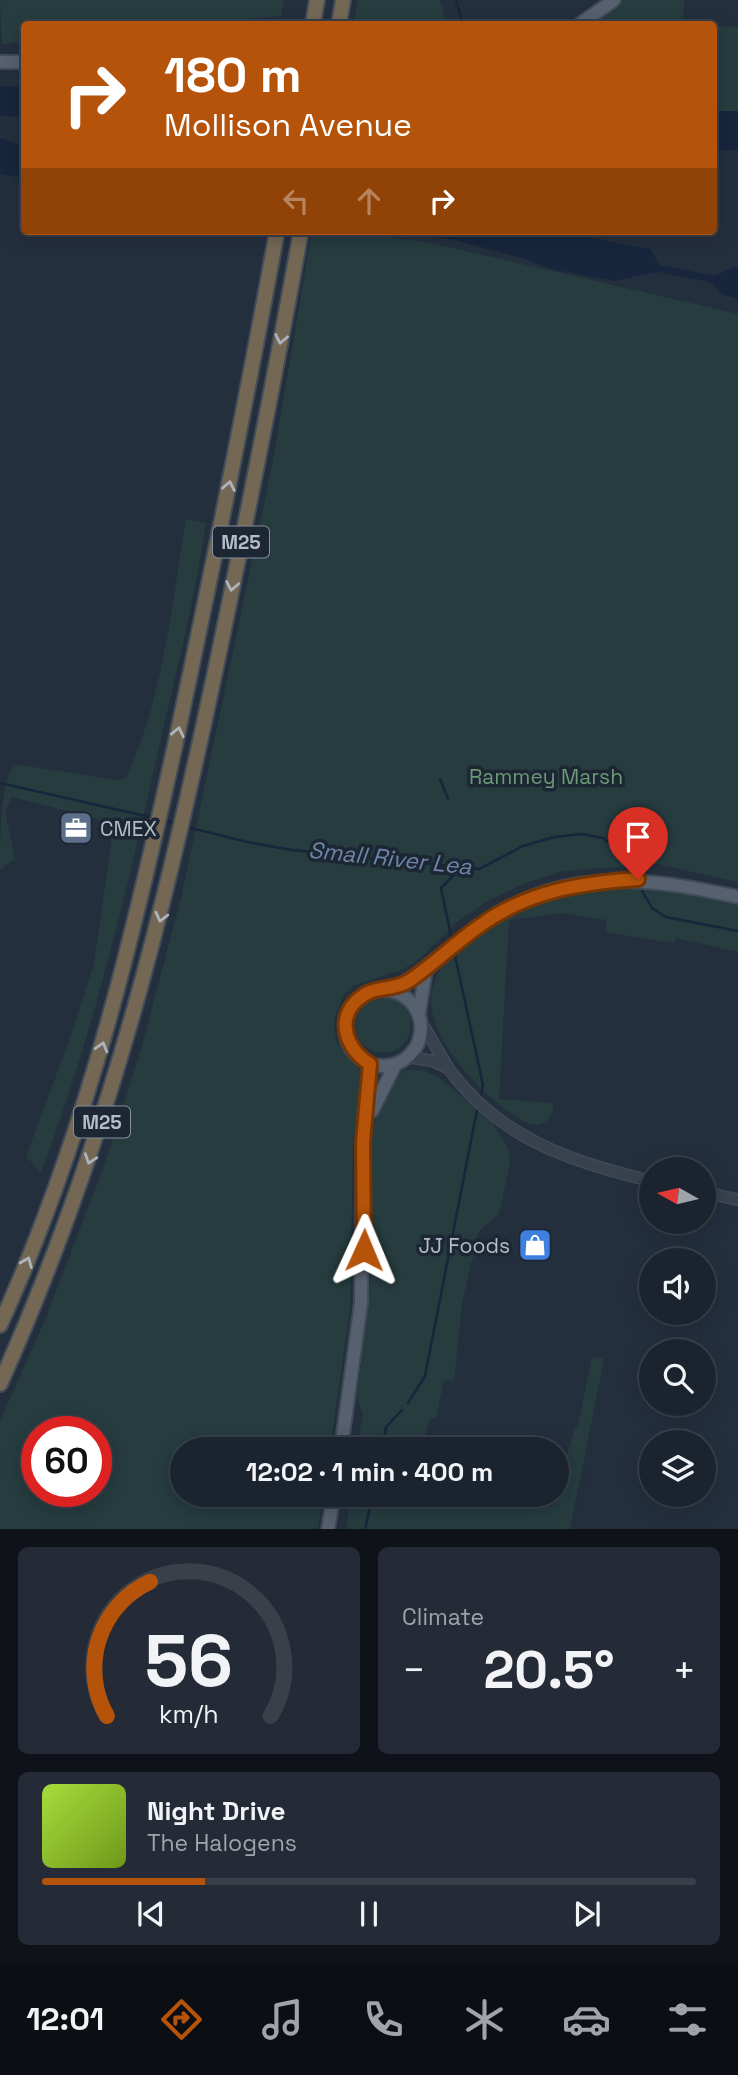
<!DOCTYPE html>
<meta charset="utf-8">
<style>
body{margin:0;font-family:"Space Grotesk",sans-serif;background:#242b36;color:#f1f3f6;height:100vh;display:flex;flex-direction:column;font-size:26px;white-space:nowrap}
*{box-sizing:border-box;margin:0}
p{font-size:23px;color:#a0a4aa}
.icon{flex:none;width:38px;height:38px;fill:none;stroke:currentColor;stroke-width:2;stroke-linecap:round;stroke-linejoin:round}
.map{position:relative;height:1529px;overflow:hidden}
.panel{display:flex;flex-direction:column;gap:18px;padding:18px;background:#0f1319;flex:1}
.panel>*{flex:none}
.top-card{position:absolute;left:21px;top:21px;width:696px;height:214px;border-radius:7px;box-shadow:0 4px 18px #0003,0 0 0 2px #39404a;background:#b45309;color:#fff;overflow:hidden}
.needle{width:46px;rotate:278deg}
.fabs{position:absolute;left:639px;top:1157px;display:grid;gap:14px}
.fabs a{display:grid;place-items:center;width:77px;height:77px;border-radius:50%;background:#1b232e;box-shadow:0 4px 18px #0003,0 0 0 2px #39404a;font-size:35px}
.speed{position:absolute;left:21px;top:1416px;display:flex;gap:14px;font-size:35px;font-weight:700;text-align:center}
.speed>*{display:grid;place-content:center;width:91px;height:91px;border-radius:50%;background:#1b232e;box-shadow:0 4px 18px #0003,0 0 0 2px #39404a;line-height:1}
.speed .limit{border:10px solid #d22;background:#fff;color:#111}
.pin{position:absolute;display:grid;place-items:center;width:60px;height:60px;color:#fff;margin:-72px -30px;border-radius:50% 50% 50% 0;rotate:-45deg;box-shadow:0 0 7px #0007}
.pin .icon{rotate:45deg}
.me{position:absolute;width:77px;margin:-38px;rotate:1deg;stroke-linejoin:round;filter:drop-shadow(0 0 5px #0008)}
.turn{display:flex;align-items:center;gap:24px;height:147px;padding:0 28px;font-size:32px}
.turn .icon{width:91px;height:91px;stroke-width:2.5}
.turn b{display:block;font-size:49px;line-height:60px}
.lanes{display:flex;align-items:center;height:66px;padding:0 28px;background:#0003;justify-content:center;gap:35px;direction:ltr}
.lanes .off{opacity:.35}
.big{font-size:52px;font-weight:600;line-height:1.1}
.panel .tile{flex:1;display:flex;flex-direction:column;justify-content:center;gap:10px;min-width:0;padding:0 24px;border-radius:10px;background:#242b36}
.panel .dial{align-items:center;gap:0}
.dial svg{height:182px;overflow:visible;fill:none;stroke:#39404a;stroke-width:7;stroke-linecap:round;text-anchor:middle}
.dial text{fill:#f1f3f6;stroke:none}
.song{display:flex;align-items:center;gap:21px}
.cover{width:84px;height:84px;border-radius:10px;background:linear-gradient(135deg,hsl(80 70% 55%),hsl(80 70% 35%))}
.played{height:7px;border-radius:4px;background:linear-gradient(90deg,#b45309 25%,#39404a 25%)}
.keys{display:flex;justify-content:space-around;direction:ltr}
.heat{display:flex;justify-content:space-between;align-items:center;font-size:38px;direction:ltr}
.panel .tiles{flex:1;display:grid;gap:18px;grid-template-columns:1fr 1fr}
.tile:last-child{grid-column:span 2}
.trip{position:absolute;left:170px;top:1437px;width:399px;height:70px;border-radius:35px;background:#1b232e;box-shadow:0 4px 18px #0003,0 0 0 2px #39404a;font-weight:600;line-height:70px;text-align:center}
.tabs{display:flex;height:112px;justify-content:space-around;align-items:center;background:#0b0e12;color:#a0a4aa}
.tabs .icon{width:49px;height:49px}
.tabs .on{color:#b45309}
.tabs b{font-size:32px;color:#f1f3f6}
.map>svg:first-child{display:block}
</style>
<div class="map">
<svg width="738" height="1529" viewBox="0 0 738 1529">
<rect width="100%" height="100%" fill="#242f3e"/>
<path fill="#263c3f" fill-rule="evenodd" d="M0,0H284L281,16L190,24H24V42L2,44Z
M358,0H440L447,24H353Z
M621,0H684L683,24H588Z
M714,26L738,27V111H714Z
M312,231H346L431,243L738,314V882L657,864L563,871L523,884L488,901L461,919L416,962L401,970L355,985L345,993L335,1016L334,1028L337,1044L359,1069L362,1087L353,1147L350,1309L330,1449H182V1494L323,1495L318,1529H0V1421L45,1320L104,1166L141,1050L182,894L272,466ZM37,1432H96V1491H37Z
M186,519L206,523C195,599 176,673 159,747C127,892 93,1034 41,1173L26,1156L70,1038L94,964L114,823L12,797L5,811L15,859L0,870C0,838 0,788 14,764L116,780L126,778C163,699 172,604 186,519Z
M629,886L688,893L738,904V952L676,938L674,943L605,932L607,920L561,913L509,920L499,1099L553,1103C554,1108 553,1113 549,1118C535,1136 511,1113 499,1104C472,1082 434,1041 431,1004C427,950 512,908 555,895C579,888 604,887 629,886Z
M355 1025a28 28 0 1 1 56 0a28 28 0 1 1-56 0Z
M404,1070H423L441,1079L492,1123L508,1148L510,1163L499,1214L479,1231L462,1303L454,1381L444,1380L436,1419L430,1417L422,1449H357L363,1414L357,1398L371,1277L370,1155L374,1123L387,1088Z
M592,1357L604,1359L570,1529H346L351,1495H440L454,1507L458,1495L556,1494L575,1427L578,1426Z"/>
<path fill="#17263c" d="M0,86L24,87V117L0,116Z
M714,111H738V150H714Z
M0,138L24,146V178L0,174Z
M388,231H552L650,249L660,265L715,276L733,267L738,268V299L722,294L710,282L658,272L614,281L551,269L522,258L450,239Z"/>
<g fill="none" stroke-linecap="round" stroke-linejoin="round">
<path stroke="#17263c" stroke-width="2.5" d="M456,0L463,24
M440,779L448,799
M0,783L154,818
M163,820L177,824
M187,827L247,842L292,850L479,869L523,846L554,837L582,834L603,838L621,852L635,878
M640,887L652,908L666,917L738,931
M452,941L441,888L460,869
M454,951L483,1085L480,1099
M408,1403L425,1376L478,1105
M382,1449L386,1427L402,1410
M365,1529L373,1494"/>
<defs>
<path id="minor" d="M421,1022C431,1037 439,1054 449,1069C499,1138 571,1162 651,1181
M408,1057L433,1061L448,1068
M704,1192L738,1200"/>
<path id="major" d="M580,24L614,0
M0,62H24
M345 1028a38 38 0 1 1 76 0a38 38 0 1 1-76 0Z
M391,990C425,972 450,946 481,924C564,866 646,877 738,897
M419,1013L426,969
M372,1111L395,1065
M341,1449L361,1303L363,1142L370,1064
M328,1529L334,1494"/>
<path id="highway" d="M313,24L317,0
M339,24L343,0
M0,1325C87,1134 135,931 179,727C214,562 247,397 277,231
M0,1384C113,1132 172,883 227,614C253,487 278,359 301,231"/>
</defs>
<use href="#minor" stroke="#414a57" stroke-width="13"/>
<use href="#major" stroke="#414a57" stroke-width="16"/>
<use href="#highway" stroke="#434c59" stroke-width="18"/>
<use href="#minor" stroke="#38414e" stroke-width="10"/>
<use href="#major" stroke="#56606e" stroke-width="12"/>
<use href="#highway" stroke="#746855" stroke-width="14"/>
</g>
<defs><path id="oneway-chevron" d="M-2-3.5L2.5 0L-2 3.5" fill="none" stroke-width="1.6" stroke-linecap="round" stroke-linejoin="round" transform="scale(1.75)"/></defs>
<g stroke="#aeb4bd">
<use href="#oneway-chevron" transform="translate(281 339) rotate(101)"/>
<use href="#oneway-chevron" transform="translate(229 486) rotate(-79)"/>
<use href="#oneway-chevron" transform="translate(232 586) rotate(101)"/>
<use href="#oneway-chevron" transform="translate(178 732) rotate(-78)"/>
<use href="#oneway-chevron" transform="translate(161 917) rotate(104)"/>
<use href="#oneway-chevron" transform="translate(102 1047) rotate(-74)"/>
<use href="#oneway-chevron" transform="translate(90 1159) rotate(109)"/>
<use href="#oneway-chevron" transform="translate(27 1262) rotate(-68)"/>
</g>
<g fill="none" stroke-linecap="round" stroke-linejoin="round">
<defs>
<path id="route" d="M364,1250L363,1142L370,1064C344,1048 334,1014 364,995C377,986 392,991 409,981C434,964 456,942 481,925C528,891 581,883 638,879"/>
</defs>
<use href="#route" stroke="#753606" stroke-width="18"/>
<use href="#route" stroke="#b45309" stroke-width="12"/>
</g>
<defs>
<symbol id="office-square" viewBox="-11 -11 22 22"><rect x="-9" y="-9" width="18" height="18" rx="4" fill="#5c6f8a" stroke="#1d2633"/><path d="M-6-3h4V-5.5h4V-3h4V5H-6ZM-1-4.5V-3h2v-1.5ZM-6 0V1H6V0Z" fill="#fff"/></symbol>
<symbol id="shop-square" viewBox="-11 -11 22 22"><rect x="-9" y="-9" width="18" height="18" rx="4" fill="#3f7fe0" stroke="#1d2633"/><path d="M-5-2.5h2.3a2.7 3.5 0 0 1 5.4 0H5L5.5 6h-11ZM-1.5-2.5h3a1.5 2.3 0 0 0-3 0Z" fill="#fff"/></symbol>
</defs>
<g fill-rule="evenodd">
<use href="#office-square" x="57" y="809" width="38" height="38"/>
<use href="#shop-square" x="516" y="1226" width="38" height="38"/>
</g>
<g text-anchor="middle" dominant-baseline="central" stroke-width="7" stroke-linejoin="round" paint-order="stroke">
<g fill="#1d2633" stroke="#878f9c" stroke-width="2">
<rect x="213" y="526.5" width="56" height="31" rx="5"/>
<rect x="74" y="1106.5" width="56" height="31" rx="5"/>
</g>
<g font-size="19" font-weight="bold" fill="#b4bcc9">
<text x="241" y="542">M25</text>
<text x="102" y="1122">M25</text>
</g>
<g font-size="21" fill="#6b9a76" stroke="#1d2633">
<text x="546" y="776">Rammey Marsh</text>
</g>
<g font-size="21" fill="#b4bcc9" stroke="#1d2633" text-anchor="start">
<text x="100" y="828">CMEX</text>
<text x="510" y="1245" text-anchor="end">JJ Foods</text>
</g>
<g font-size="23" font-style="italic" fill="#6d86a8" stroke="#1d2633">
<text transform="translate(390 858) rotate(6)">Small River Lea</text>
</g>
</g>
</svg>
<div class="fabs">
<a><svg class="needle" viewBox="-14 -14 28 28"><path d="M0-13l5 13h-10z" fill="#e53935"/><path d="M0 13l5-13h-10z" fill="#a0a4aa"/></svg></a>
<a><svg class="icon" aria-label="sound" viewBox="0 0 24 24"><path d="M4 9h4l5-4v14l-5-4H4zM17 9q2 3 0 6"/></svg></a>
<a><svg class="icon" aria-label="search" viewBox="0 0 24 24"><circle cx="10" cy="10" r="6"/><path d="M15 15l6 6"/></svg></a>
<a><svg class="icon" aria-label="layers" viewBox="0 0 24 24"><path d="M12 4l9 5-9 5-9-5zM3 14l9 5 9-5"/></svg></a>
</div>
<div class="speed"><div class="limit">60</div></div>
<div class="pin" style="left:638px;top:879px;background:#d93025"><svg class="icon" aria-label="arrive" viewBox="0 0 24 24"><path d="M6 21V4h12l-3 4 3 4H6"/></svg></div>
<svg class="me" style="left:364px;top:1250px" viewBox="-20 -20 40 40"><path d="M0-17L14 15 0 8-14 15z" fill="#b45309" stroke="#fff" stroke-width="4"/></svg>
<div class="trip">12:02 · 1 min · 400 m</div>
<div class="top-card">
<div class="turn"><svg class="icon" aria-label="right" viewBox="0 0 24 24"><path d="M7 20v-9h11M14 6l5 5-5 5"/></svg><div><b>180 m</b>Mollison Avenue</div></div>
<div class="lanes"><svg class="icon off" aria-label="left" viewBox="0 0 24 24"><path d="M17 20v-9H6M10 6l-5 5 5 5"/></svg><svg class="icon off" aria-label="ahead" viewBox="0 0 24 24"><path d="M12 20V5M6 11l6-6 6 6"/></svg><svg class="icon" aria-label="right" viewBox="0 0 24 24"><path d="M7 20v-9h11M14 6l5 5-5 5"/></svg></div>
</div>
</div>
<section class="panel">
<div class="tiles">
<div class="tile dial"><svg viewBox="0 0 100 80">
<path d="M14 69A42 42 0 1 1 86 69"/>
<path d="M14 69A42 42 0 0 1 33 10" stroke="#b45309"/>
<text x="50" y="56" font-size="32" font-weight="700">56</text>
<text x="50" y="72" font-size="11">km/h</text>
</svg></div>
<div class="tile"><p>Climate</p>
<div class="heat"><a>−</a><b class="big">20.5°</b><a>+</a></div>
</div>
<div class="tile">
<div class="song"><i class="cover"></i><div><b>Night Drive</b><p>The Halogens</p></div></div>
<div class="played"></div>
<div class="keys"><svg class="icon" aria-label="previous" viewBox="0 0 24 24"><path d="M18 5L8 12l10 7zM5 5v14"/></svg><svg class="icon" aria-label="pause" viewBox="0 0 24 24"><path d="M8 5v14M16 5v14"/></svg><svg class="icon" aria-label="next" viewBox="0 0 24 24"><path d="M6 5l10 7-10 7zM19 5v14"/></svg></div>
</div>
</div>
</section>
<nav class="tabs">
<b>12:01</b>
<svg class="icon on" aria-label="directions" viewBox="0 0 24 24"><path d="M12 3l9 9-9 9-9-9zM9 14v-3h6M13 9l2 2-2 2"/></svg>
<svg class="icon" aria-label="music" viewBox="0 0 24 24"><path d="M9 18V5l10-2v13"/><circle cx="6" cy="18" r="3"/><circle cx="16" cy="16" r="3"/></svg>
<svg class="icon" aria-label="phone" viewBox="0 0 24 24"><path d="M5 4h4l2 5-3 2q2 4 5 5l2-3 5 2v4C11 20 4 13 5 4z"/></svg>
<svg class="icon" aria-label="climate" viewBox="0 0 24 24"><path d="M12 3v18M4 7l16 10M4 17L20 7"/></svg>
<svg class="icon" aria-label="car" viewBox="0 0 24 24"><path d="M5 17H2v-5l4-1 3-4h7l3 4 3 1v5h-3M9 17h6M6 11h13"/><circle cx="7" cy="17" r="2"/><circle cx="17" cy="17" r="2"/></svg>
<svg class="icon" aria-label="filters" viewBox="0 0 24 24"><path d="M4 7h16M4 17h16"/><circle cx="9" cy="7" r="2"/><circle cx="15" cy="17" r="2"/></svg>
</nav>
